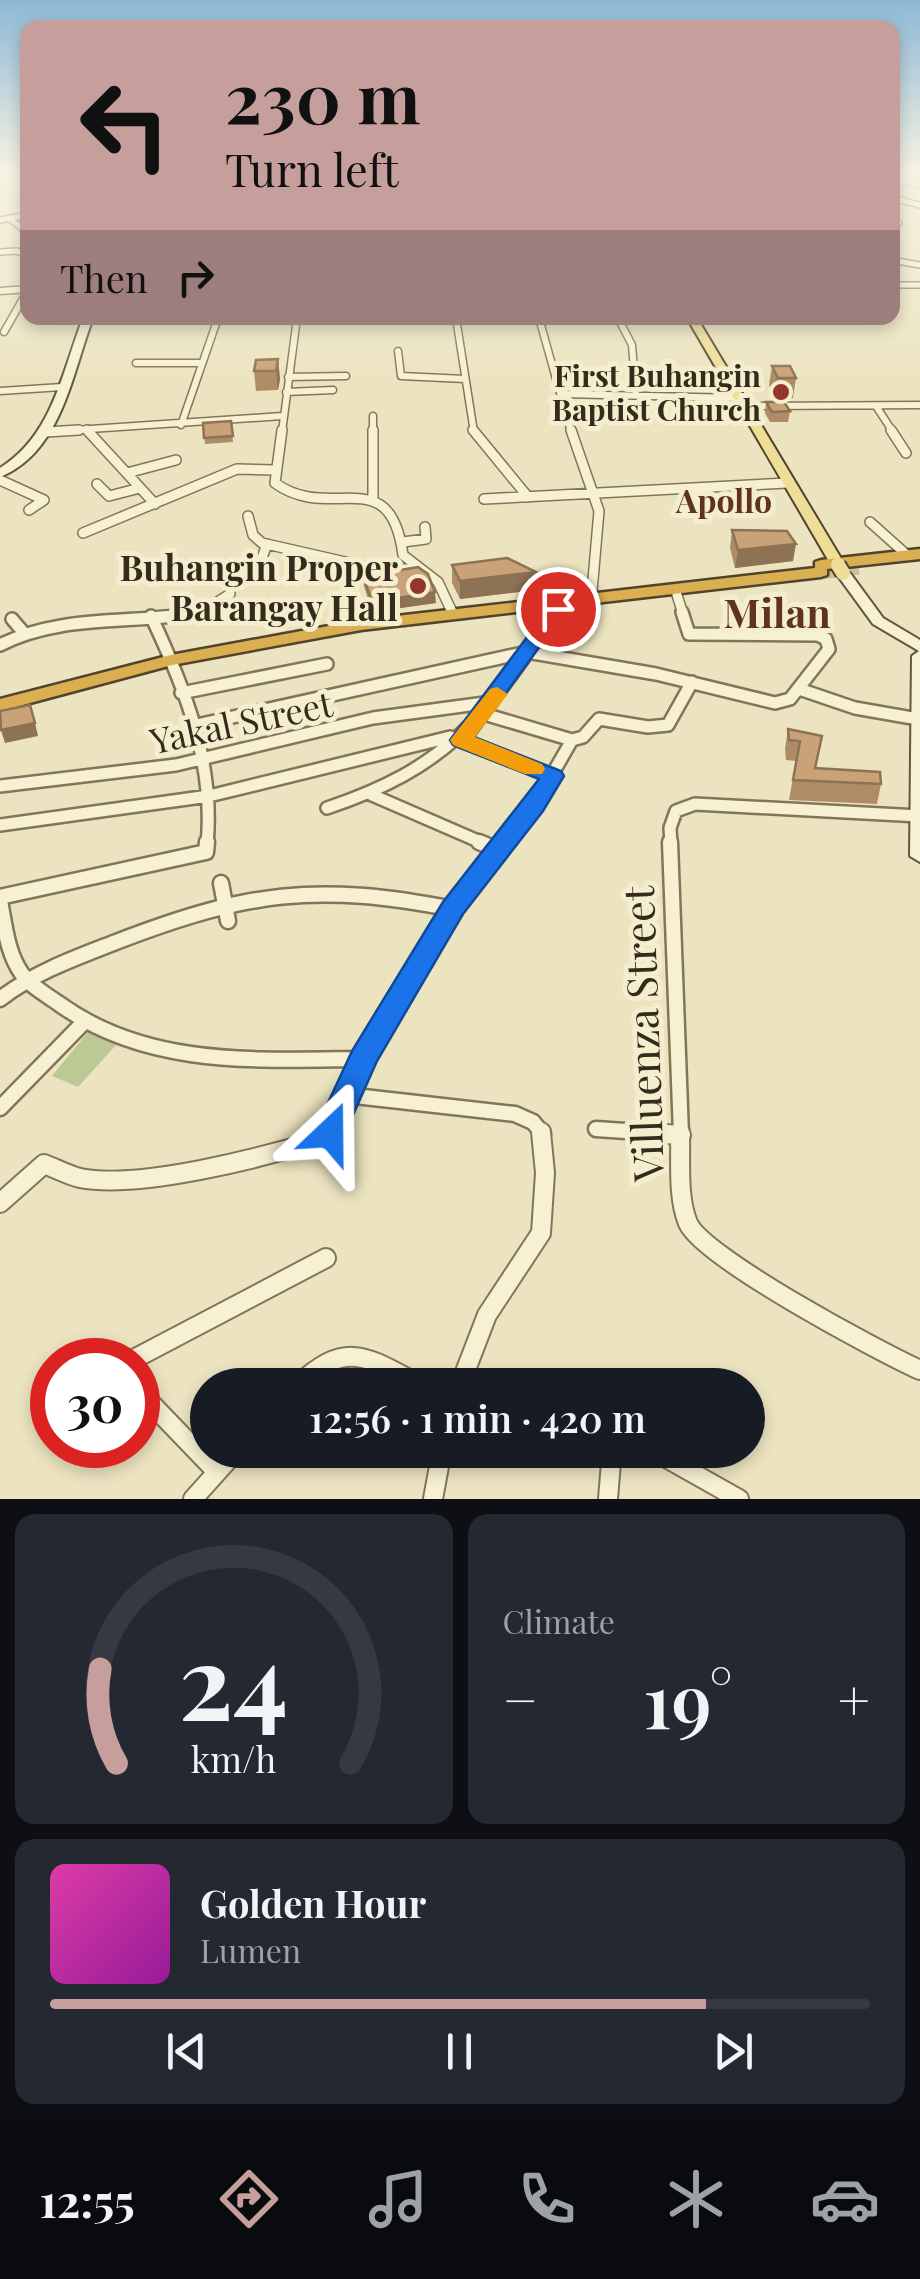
<!DOCTYPE html>
<meta charset="utf-8">
<style>
body{margin:0;font-family:"Playfair Display",serif;background:#242831;color:#f1f3f6;height:100vh;display:flex;flex-direction:column;font-size:38px;white-space:nowrap}
*{box-sizing:border-box;margin:0}
p{font-size:32px;color:#9ea1a6}
.icon{flex:none;width:55px;height:55px;fill:none;stroke:currentColor;stroke-width:2;stroke-linecap:round;stroke-linejoin:round}
.map{position:relative;height:1499px;overflow:hidden}
.panel{display:flex;flex-direction:column;gap:15px;padding:15px;background:#0d0f14;flex:1}
.panel>*{flex:none}
.top-card{position:absolute;left:20px;top:20px;width:880px;height:305px;border-radius:20px;box-shadow:0 5px 15px #0003;background:#c69e9b;color:#111;overflow:hidden}
.speed{position:absolute;left:30px;top:1338px;display:flex;gap:20px;font-size:50px;font-weight:700;text-align:center}
.speed>*{display:grid;place-content:center;width:130px;height:130px;border-radius:50%;background:#171b24;box-shadow:0 5px 15px #0003;line-height:1}
.speed .limit{border:15px solid #d22;background:#fff;color:#111}
.pin{position:absolute;display:grid;place-items:center;width:85px;height:85px;color:#fff;margin:-42px;border:5px solid #fff;border-radius:50%;box-shadow:0 2px 10px #0007}
.me{position:absolute;width:110px;margin:-55px;rotate:23deg;stroke-linejoin:round;filter:drop-shadow(0 0 8px #0008)}
.turn{display:flex;align-items:center;gap:35px;height:210px;padding:0 40px;font-size:45px}
.turn .icon{width:130px;height:130px;stroke-width:2.5}
.turn b{display:block;font-size:70px;line-height:85px}
.then{display:flex;align-items:center;height:95px;padding:0 40px;background:#0003;gap:20px;font-size:38px}
.big{font-size:75px;font-weight:600;line-height:1.1}
.panel .widget{flex:1;display:flex;flex-direction:column;justify-content:center;gap:15px;min-width:0;padding:0 35px;border-radius:20px;background:#242831}
.panel .dial{align-items:center;gap:0}
.dial svg{height:260px;overflow:visible;fill:none;stroke:#363941;stroke-width:7;stroke-linecap:round;text-anchor:middle}
.dial text{fill:#f1f3f6;stroke:none}
.song{display:flex;align-items:center;gap:30px}
.cover{width:120px;height:120px;border-radius:15px;background:linear-gradient(135deg,hsl(320 70% 55%),hsl(300 70% 35%))}
.played{height:10px;border-radius:5px;background:linear-gradient(90deg,#c69e9b 80%,#363941 80%)}
.keys{display:flex;justify-content:space-around;direction:ltr}
.heat{display:flex;justify-content:space-between;align-items:center;font-size:55px;direction:ltr}
.panel .tiles{flex:1;display:grid;gap:15px;grid-template-columns:1fr 1fr}
.widget:last-child{grid-column:span 2}
.trip{position:absolute;left:190px;top:1368px;width:575px;height:100px;border-radius:50px;background:#171b24;box-shadow:0 5px 15px #0003;font-weight:600;line-height:100px;text-align:center}
.tabs{display:flex;height:160px;justify-content:space-around;align-items:center;background:#090b0e;color:#9ea1a6}
.tabs .icon{width:70px;height:70px}
.tabs .on{color:#c69e9b}
.tabs b{font-size:45px;color:#f1f3f6}
.map>svg:first-child{display:block}
</style>
<div class="map">
<svg width="920" height="1499" viewBox="0 0 920 1499">
<rect width="100%" height="100%" fill="#ece4c0"/>
<path fill="#bdc995" d="M89,1031L117,1044L78,1087L52,1076Z"/>
<g fill="none" stroke-linecap="round" stroke-linejoin="round">
<path stroke="#c7bf9f" stroke-width="15" stroke-dasharray="15 8" stroke-linecap="butt" d="M821,572L860,567"/>
<defs>
<path id="street-far5" d="M892,179L920,185
M892,198L920,205
M9,218L28,233
M0,220L28,215
M892,224L899,223
M0,252L17,251L28,256
M892,260L920,265
M892,285H920"/>
<path id="street-far4" d="M0,291L28,289
M456,318L474,432
M539,318L571,432
M618,318L632,345L636,395
M4,332L28,290
M398,351L401,376L465,379
M136,363H202
M288,377L346,376
M0,391L62,387
M286,392L333,390
M561,394L738,398
M743,406L920,405
M876,406L893,432
M373,416V432
M181,425L218,318
M46,432L282,416
M282,432L297,318"/>
<path id="street-far3" d="M87,430L155,504
M282,430L275,483C331,524 390,459 403,555L438,582L453,614
M373,430V498
M473,430L528,497
M571,430L599,511L592,591
M891,430L906,453
M46,432L79,430
M127,473L176,460
M0,480L44,500L29,510
M97,484L109,496L140,488
M484,499L787,483
M248,516L253,535L262,543L376,569H410
M870,522L907,555
M83,533L237,469L275,470
M403,542L426,539L425,527
M257,572L267,544
M677,595L683,614
M179,614L200,613L230,594
M554,614L558,609"/>
<path id="street-far2" d="M151,616C185,688 215,764 207,844
M12,619L24,633
M0,645C63,613 135,625 202,612
M799,689L855,708L918,719
M181,693L327,664
M484,714L572,740
M192,726L527,652L656,674L775,703L790,699L829,649L826,639L818,635L689,634L682,612
M572,740L583,737L599,719L648,727L668,725L692,682
M0,786L176,765L373,718L492,702
M372,795L485,844
M327,808C452,766 484,716 556,612
M0,825L209,796L450,737L552,776
M504,844L534,806L572,740
M671,844L670,828L676,811L695,804L919,816"/>
<path id="street-far1" d="M479,842L498,850
M670,842L681,1134
M221,883L228,921
M0,897L206,852L207,842
M0,901C5,926 7,953 22,974C30,986 47,995 58,1003C147,1068 257,1060 363,1059
M0,999C35,972 75,958 116,942C246,892 316,882 453,909
M346,1095L515,1114L533,1122L543,1134
M0,1108L84,1022
M596,1129L670,1134
M327,1134L363,1059L453,909L506,842"/>
<path id="street" d="M634,1132L681,1135
M680,1132C681,1160 677,1197 688,1223C702,1257 880,1352 920,1370
M0,1203L44,1164C55,1168 68,1175 80,1178C139,1190 264,1157 323,1139L329,1132
M132,1360L326,1258
M298,1385C347,1339 367,1357 420,1385
M460,1385L487,1315L541,1233L545,1173L541,1132
M138,1390L216,1471
M652,1450L739,1499
M193,1499L237,1450
M433,1499L442,1450
M608,1499L612,1450"/>
<path id="secondary" d="M83,318H93C72,373 62,452 0,477V468C53,435 62,372 83,318Z
M845,572L850,573L883,618L920,640V862L910,856L912,656L919,651L873,624L838,576Z"/>
<path id="primary" d="M687,318H697L845,565L843,568L838,569L831,565Z"/>
<path id="highway" d="M920,549V559L827,569V575L821,577L361,630L172,665L0,711V699L171,655L361,620L815,568V562L821,560Z"/>
</defs>
<use href="#street-far5" stroke="#847559" stroke-width="8"/>
<use href="#street-far4" stroke="#847559" stroke-width="9"/>
<use href="#street-far3" stroke="#847559" stroke-width="12"/>
<use href="#street-far2" stroke="#847559" stroke-width="16"/>
<use href="#street-far1" stroke="#847559" stroke-width="19"/>
<use href="#street" stroke="#847559" stroke-width="22"/>
<use href="#secondary" stroke="#66563c" stroke-width="4"/>
<use href="#primary" stroke="#52432d" stroke-width="4"/>
<use href="#highway" stroke="#52432d" stroke-width="5"/>
<use href="#street-far5" stroke="#f7f1d3" stroke-width="5"/>
<use href="#street-far4" stroke="#f7f1d3" stroke-width="6"/>
<use href="#street-far3" stroke="#f7f1d3" stroke-width="9"/>
<use href="#street-far2" stroke="#f7f1d3" stroke-width="11"/>
<use href="#street-far1" stroke="#f7f1d3" stroke-width="14"/>
<use href="#street" stroke="#f7f1d3" stroke-width="18"/>
<use href="#secondary" fill="#f7f1d3" fill-rule="evenodd"/>
<use href="#primary" fill="#efde98" fill-rule="evenodd"/>
<use href="#highway" fill="#daaf52" fill-rule="evenodd"/>
<defs>
<path id="primary-bridge" d="M838,565L843,573"/>
</defs>
<use href="#primary-bridge" stroke="#52432d" stroke-width="18" stroke-linecap="butt"/>
<use href="#primary-bridge" stroke="#efde98" stroke-width="14"/>
</g>
<path fill="#ad8c66" d="M278,359L280,379L278,390L256,391L254,371Z
M772,366L796,378L793,398H775L769,385Z
M766,402L790,411L788,422H770L765,413Z
M231,421L233,442L205,444L203,423Z
M732,530L793,561L735,568L730,548Z
M452,565L536,572V590L460,599L452,583Z
M363,576L436,603L372,612L364,586Z
M788,729L822,736L816,768L881,784L877,804L789,800L796,761L786,760L785,749Z"/>
<path fill="#8d7253" d="M278,359L280,379L278,390L276,371Z
M796,544L793,561L735,568L738,550Z
M536,572V590L460,599V581Z
M435,592L436,603L372,612V602Z
M35,723L38,736L5,743L1,730Z"/>
<path fill="#c9a377" stroke="#8d7253" stroke-width="2.5" d="M278,359L276,371H254L256,360Z
M772,366H790L796,378H778Z
M766,402H784L790,411L772,412Z
M231,421L233,436L204,438L203,423Z
M732,530L787,531L796,544L738,550Z
M507,558L536,572L460,581L452,565Z
M418,567L428,574L435,592L372,602L363,576Z
M30,705L35,723L1,730L0,711Z
M788,729L822,736L815,768L880,772L881,784L793,780L800,741L789,740Z"/>
<linearGradient id="sky" x2="0" y2="1"><stop stop-color="#8cb8d5"/><stop offset="0.45" stop-color="#f6f3e3"/><stop offset="1" stop-color="#f6f3e3" stop-opacity="0"/></linearGradient>
<rect width="920" height="382" fill="url(#sky)"/>
<path fill="#1a73e8" stroke="#114b97" stroke-width="2.5" d="M558,603L567,609L474,737L561,771L564,776L543,811L463,914L377,1061L341,1142L330,1146L318,1142L314,1133L352,1051L443,902L539,779L453,745L450,740L551,605Z"/>
<path fill="#f59e0b" d="M497,687L508,694L475,737L542,764L545,769L542,774H525L453,745L450,740L490,689Z"/>
<g fill="#91372b" stroke="#f4eecf" stroke-width="4">
<circle cx="781" cy="392" r="10"/>
<circle cx="418" cy="586" r="10"/>
</g>
<g text-anchor="middle" dominant-baseline="central" stroke-width="10" stroke-linejoin="round" paint-order="stroke">
<g font-size="30" font-weight="bold" fill="#342b1d" stroke="#f4eecf" text-anchor="end">
<text x="761" y="375">First Buhangin<tspan x="761" dy="34">Baptist Church</tspan></text>
</g>
<g font-size="32" font-weight="bold" fill="#5f331e" stroke="#f4eecf">
<text x="724" y="499">Apollo</text>
</g>
<g font-size="35" font-weight="bold" fill="#342b1d" stroke="#f4eecf" text-anchor="end">
<text x="398" y="566">Buhangin Proper<tspan x="398" dy="40">Barangay Hall</tspan></text>
</g>
<g font-size="35" fill="#342b1d" stroke="#f4eecf">
<text transform="translate(241 721) rotate(-12)">Yakal Street</text>
</g>
<g font-size="40" font-weight="bold" fill="#5f331e" stroke="#f4eecf">
<text x="777" y="611">Milan</text>
</g>
<g font-size="42" fill="#342b1d" stroke="#f4eecf">
<text transform="translate(642 1034) rotate(-92)">Villuenza Street</text>
</g>
</g>
</svg>
<div class="speed"><div class="limit">30</div></div>
<div class="pin" style="left:558px;top:609px;background:#d93025"><svg class="icon" aria-label="arrive" viewBox="0 0 24 24"><path d="M6 21V4h12l-3 4 3 4H6"/></svg></div>
<svg class="me" style="left:330px;top:1133px" viewBox="-20 -20 40 40"><path d="M0-17L14 15 0 8-14 15z" fill="#1a73e8" stroke="#fff" stroke-width="4"/></svg>
<div class="trip">12:56 · 1 min · 420 m</div>
<div class="top-card">
<div class="turn"><svg class="icon" aria-label="left" viewBox="0 0 24 24"><path d="M17 20v-9H6M10 6l-5 5 5 5"/></svg><div><b>230 m</b>Turn left</div></div>
<div class="then">Then<svg class="icon" aria-label="right" viewBox="0 0 24 24"><path d="M7 20v-9h11M14 6l5 5-5 5"/></svg></div>
</div>
</div>
<section class="panel">
<div class="tiles">
<div class="widget dial"><svg viewBox="0 0 100 80">
<path d="M14 69A42 42 0 1 1 86 69"/>
<path d="M14 69A42 42 0 0 1 9 40" stroke="#c69e9b"/>
<text x="50" y="56" font-size="32" font-weight="700">24</text>
<text x="50" y="72" font-size="11">km/h</text>
</svg></div>
<div class="widget"><p>Climate</p>
<div class="heat"><a>−</a><b class="big">19°</b><a>+</a></div>
</div>
<div class="widget">
<div class="song"><i class="cover"></i><div><b>Golden Hour</b><p>Lumen</p></div></div>
<div class="played"></div>
<div class="keys"><svg class="icon" aria-label="previous" viewBox="0 0 24 24"><path d="M18 5L8 12l10 7zM5 5v14"/></svg><svg class="icon" aria-label="pause" viewBox="0 0 24 24"><path d="M8 5v14M16 5v14"/></svg><svg class="icon" aria-label="next" viewBox="0 0 24 24"><path d="M6 5l10 7-10 7zM19 5v14"/></svg></div>
</div>
</div>
</section>
<nav class="tabs">
<b>12:55</b>
<svg class="icon on" aria-label="directions" viewBox="0 0 24 24"><path d="M12 3l9 9-9 9-9-9zM9 14v-3h6M13 9l2 2-2 2"/></svg>
<svg class="icon" aria-label="music" viewBox="0 0 24 24"><path d="M9 18V5l10-2v13"/><circle cx="6" cy="18" r="3"/><circle cx="16" cy="16" r="3"/></svg>
<svg class="icon" aria-label="phone" viewBox="0 0 24 24"><path d="M5 4h4l2 5-3 2q2 4 5 5l2-3 5 2v4C11 20 4 13 5 4z"/></svg>
<svg class="icon" aria-label="climate" viewBox="0 0 24 24"><path d="M12 3v18M4 7l16 10M4 17L20 7"/></svg>
<svg class="icon" aria-label="car" viewBox="0 0 24 24"><path d="M5 17H2v-5l4-1 3-4h7l3 4 3 1v5h-3M9 17h6M6 11h13"/><circle cx="7" cy="17" r="2"/><circle cx="17" cy="17" r="2"/></svg>
</nav>
